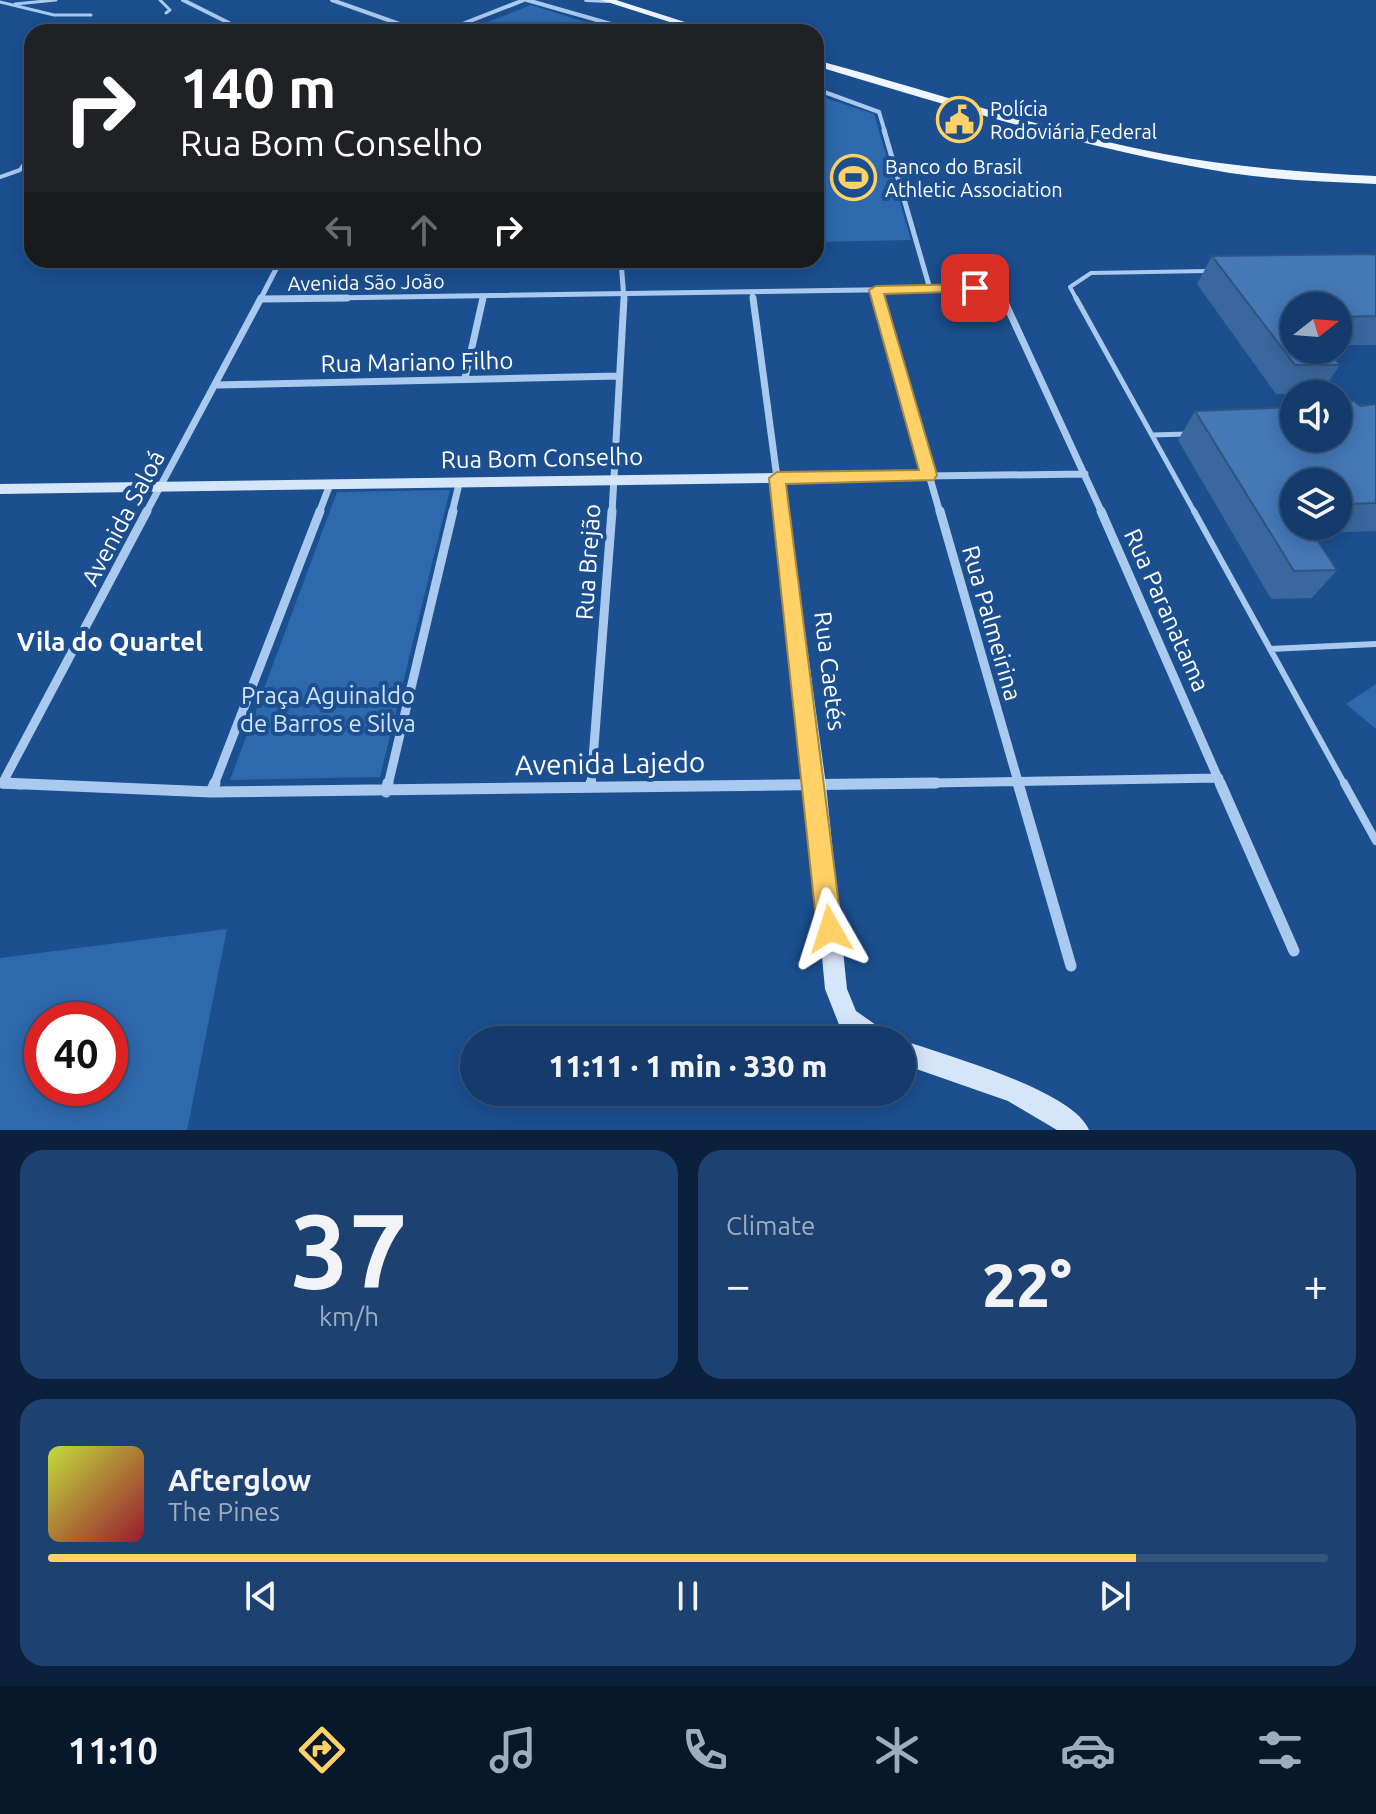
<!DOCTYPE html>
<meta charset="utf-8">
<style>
body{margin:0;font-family:Ubuntu,sans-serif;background:#1d4271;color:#f1f3f6;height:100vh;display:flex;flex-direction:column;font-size:30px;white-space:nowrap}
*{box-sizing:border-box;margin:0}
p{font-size:26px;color:#9dadc1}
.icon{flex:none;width:44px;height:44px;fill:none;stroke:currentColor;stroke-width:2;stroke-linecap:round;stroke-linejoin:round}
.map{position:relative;height:1130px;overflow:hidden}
.side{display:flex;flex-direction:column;gap:20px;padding:20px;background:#0b203b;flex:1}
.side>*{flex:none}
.hud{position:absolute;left:24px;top:24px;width:800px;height:244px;border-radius:24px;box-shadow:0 4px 20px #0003,0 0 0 2px #33557e;background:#202124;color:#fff;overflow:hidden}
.needle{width:52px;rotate:73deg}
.buttons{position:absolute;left:1280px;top:292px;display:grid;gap:16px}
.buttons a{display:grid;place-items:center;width:72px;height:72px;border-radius:50%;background:#143b6b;box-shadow:0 4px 20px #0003,0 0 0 2px #33557e;font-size:40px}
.speed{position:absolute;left:24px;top:1002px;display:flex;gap:16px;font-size:40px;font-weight:700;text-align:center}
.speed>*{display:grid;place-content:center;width:104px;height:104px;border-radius:50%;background:#143b6b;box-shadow:0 4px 20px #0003,0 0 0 2px #33557e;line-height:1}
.speed .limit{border:12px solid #d22;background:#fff;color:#111}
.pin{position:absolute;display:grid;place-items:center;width:68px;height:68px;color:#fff;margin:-34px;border-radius:16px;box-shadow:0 4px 12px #0006}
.me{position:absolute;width:88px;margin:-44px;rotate:354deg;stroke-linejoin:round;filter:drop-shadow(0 0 6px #0008)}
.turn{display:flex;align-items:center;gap:28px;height:168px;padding:0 24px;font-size:36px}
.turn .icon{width:104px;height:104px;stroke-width:2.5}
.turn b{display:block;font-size:56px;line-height:68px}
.lanes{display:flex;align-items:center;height:76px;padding:0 24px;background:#0003;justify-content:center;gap:40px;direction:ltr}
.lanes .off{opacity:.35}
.big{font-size:60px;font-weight:800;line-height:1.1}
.side .tile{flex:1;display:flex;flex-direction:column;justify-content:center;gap:12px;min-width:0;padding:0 28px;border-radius:24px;background:#1d4271}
.side .dial{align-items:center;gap:0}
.dial b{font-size:104px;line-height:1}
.song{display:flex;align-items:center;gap:24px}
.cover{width:96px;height:96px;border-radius:12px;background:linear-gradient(135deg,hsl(70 70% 55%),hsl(350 70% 35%))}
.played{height:8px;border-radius:4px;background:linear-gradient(90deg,#ffd166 85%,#33557e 85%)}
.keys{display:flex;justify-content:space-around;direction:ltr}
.heat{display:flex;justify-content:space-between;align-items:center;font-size:44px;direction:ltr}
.side .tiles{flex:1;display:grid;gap:20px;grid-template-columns:1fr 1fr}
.tile:last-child{grid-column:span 2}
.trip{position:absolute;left:460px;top:1026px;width:456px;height:80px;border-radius:40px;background:#143b6b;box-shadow:0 4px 20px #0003,0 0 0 2px #33557e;font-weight:800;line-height:80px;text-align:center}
.dock{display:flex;height:128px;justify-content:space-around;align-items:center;background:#08182b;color:#9dadc1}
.dock .icon{width:56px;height:56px}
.dock .current{color:#ffd166}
.dock b{font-size:36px;color:#f1f3f6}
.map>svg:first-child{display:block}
</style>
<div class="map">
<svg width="1376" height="1130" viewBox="0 0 1376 1130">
<rect width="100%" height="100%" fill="#1b4f8f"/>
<path fill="#2e69ad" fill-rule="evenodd" d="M531,5L617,32H462Z
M816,95L874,114L911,240L816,242Z
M450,490L380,777L230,780L337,492Z
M1376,684V729L1346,704Z
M227,929L187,1130H0V958ZM110,1020V1088H42V1020Z"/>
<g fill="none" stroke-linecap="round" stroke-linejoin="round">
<path stroke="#a9c9ee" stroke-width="3" d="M160,0L170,10L166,13
M0,2L54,15H91
M15,4L56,0"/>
<path stroke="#a9c9ee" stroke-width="4" d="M0,177L20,170L32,152
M1077,300L1070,287L1091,273L1208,271"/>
<path stroke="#a9c9ee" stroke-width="5" d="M1076,298L1195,513
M1152,435L1188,434"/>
<path stroke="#a9c9ee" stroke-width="6" d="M1194,511L1345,785
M1270,649L1376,644"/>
<path stroke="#a9c9ee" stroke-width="8" d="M1344,783L1376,841"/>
<path stroke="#a9c9ee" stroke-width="4" d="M183,0L247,32
M332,0L422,32
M527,0L639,32
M586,0L608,1
M442,32L524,0
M816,89L879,112L885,132"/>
<path stroke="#a9c9ee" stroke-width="5" d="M884,130L930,289
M621,260L624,300
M876,290L879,300
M752,292L753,300
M263,299L998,288L1003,300
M260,300L276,269
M482,300L483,296"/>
<path stroke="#a9c9ee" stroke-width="7" d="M753,298L777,478L1085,474
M878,298L940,513
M1003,298L1102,513
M263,299L347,298
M465,378L483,298
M217,385L618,376
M146,513L261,298
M319,513L329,487
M452,513L459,484
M612,513L624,298"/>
<path stroke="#a9c9ee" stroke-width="9" d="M940,511L1019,785
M1101,511L1221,785
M22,785L2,784L147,511
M214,785L320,511
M388,785L453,511
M591,785L612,511
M817,785L1219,778"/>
<path stroke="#a9c9ee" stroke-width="11" d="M3,783L211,792L936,783
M1018,783L1071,966
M1220,783L1294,951
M591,787V783
M211,792L215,783
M386,792L388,783"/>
<path fill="#d6e6fa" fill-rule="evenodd" d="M777,473L784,478L826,785L847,989L856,1011L886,1032L890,1040H858L840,1027L825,989L806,785L770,483L0,494V484Z
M902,1040C944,1055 1073,1090 1089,1130H1057L1008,1101L902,1064Z"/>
<path fill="#f0f6ff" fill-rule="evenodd" d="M601,0H616L716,32H701Z
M816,60C932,91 1045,131 1164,154C1234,167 1304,173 1376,176V184C1327,182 1278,180 1230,173C1089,150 953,107 816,66Z"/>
</g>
<path fill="#3a679d" d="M1376,254V345H1338V306H1294V350L1340,365L1320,394H1276L1197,284L1212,256Z
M1376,404V531L1323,533L1318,526H1338V482H1294V526L1337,570L1312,598L1271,599L1178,440L1195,411Z"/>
<path fill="#4478b7" stroke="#305480" stroke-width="2" d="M1376,254V316L1338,317V306H1294V350H1328L1340,365H1295L1212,256Z
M1338,401H1354L1360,406L1376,404V503L1346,504L1338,493V482H1294V492H1285L1294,505V526H1308L1337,570L1294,571L1195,411L1294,407V438H1338Z"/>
<path fill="#ffd166" stroke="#a68842" stroke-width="2" d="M975,284L982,288L980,291L884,294L937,475L934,480L786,484L842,929L838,938L830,941L821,938L817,929L769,478L777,472L919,470L869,290L876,286Z"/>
<defs>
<symbol id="civic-ring" viewBox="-11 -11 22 22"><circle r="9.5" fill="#1b4f8f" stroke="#ffd166" stroke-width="1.5"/><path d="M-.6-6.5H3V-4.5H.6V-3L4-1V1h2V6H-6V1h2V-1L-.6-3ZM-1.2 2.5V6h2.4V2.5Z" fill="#ffd166"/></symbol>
<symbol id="stadium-ring" viewBox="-11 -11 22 22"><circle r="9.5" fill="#1b4f8f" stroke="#ffd166" stroke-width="1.5"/><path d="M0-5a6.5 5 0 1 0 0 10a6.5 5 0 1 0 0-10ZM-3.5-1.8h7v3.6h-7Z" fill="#ffd166"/></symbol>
</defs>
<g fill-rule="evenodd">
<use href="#civic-ring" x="934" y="94" width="51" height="51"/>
<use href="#stadium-ring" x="828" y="152" width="51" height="51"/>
</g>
<g text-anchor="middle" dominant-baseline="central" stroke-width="8" stroke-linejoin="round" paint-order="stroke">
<g font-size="20" fill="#fff" stroke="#1b4f8f" text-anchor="start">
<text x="990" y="108">Polícia<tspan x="990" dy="23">Rodoviária Federal</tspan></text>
<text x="885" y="166">Banco do Brasil<tspan x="885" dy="23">Athletic Association</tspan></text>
</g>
<g font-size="20" fill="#fff" stroke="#1b4f8f">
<text transform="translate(366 282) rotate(-1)">Avenida São João</text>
</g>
<g font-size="24" fill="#fff" stroke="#1b4f8f">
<text transform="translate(417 362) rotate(-1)">Rua Mariano Filho</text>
<text transform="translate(542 458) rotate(-1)">Rua Bom Conselho</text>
<text transform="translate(123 518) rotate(-62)">Avenida Saloá</text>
<text transform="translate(588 562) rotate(-86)">Rua Brejão</text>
<text transform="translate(1167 610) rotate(66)">Rua Paranatama</text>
<text transform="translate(992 623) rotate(74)">Rua Palmeirina</text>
<text transform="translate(830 671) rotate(83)">Rua Caetés</text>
</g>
<g font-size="24" fill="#cfe3fa" stroke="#1b4f8f">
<text x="328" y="695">Praça Aguinaldo<tspan x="328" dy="28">de Barros e Silva</tspan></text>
</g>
<g font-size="26" font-weight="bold" fill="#fff" stroke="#1b4f8f">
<text x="110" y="641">Vila do Quartel</text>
</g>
<g font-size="28" fill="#fff" stroke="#1b4f8f">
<text transform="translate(610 763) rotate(-1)">Avenida Lajedo</text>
</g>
</g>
</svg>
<div class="buttons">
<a><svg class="needle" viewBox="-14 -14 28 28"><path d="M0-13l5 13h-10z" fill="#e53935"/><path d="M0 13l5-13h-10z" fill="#9dadc1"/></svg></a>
<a><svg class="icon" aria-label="sound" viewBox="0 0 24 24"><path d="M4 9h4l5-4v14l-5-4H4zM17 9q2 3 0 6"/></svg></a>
<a><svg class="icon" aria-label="layers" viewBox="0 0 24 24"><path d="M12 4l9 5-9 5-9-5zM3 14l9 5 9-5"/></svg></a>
</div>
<div class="speed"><div class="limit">40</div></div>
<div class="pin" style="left:975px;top:288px;background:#d93025"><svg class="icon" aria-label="arrive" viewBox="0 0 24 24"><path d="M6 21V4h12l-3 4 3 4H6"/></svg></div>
<svg class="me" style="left:830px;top:929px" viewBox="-20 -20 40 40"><path d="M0-17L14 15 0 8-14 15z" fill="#ffd166" stroke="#fff" stroke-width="4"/></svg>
<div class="trip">11:11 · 1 min · 330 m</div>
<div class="hud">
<div class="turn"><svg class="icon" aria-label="right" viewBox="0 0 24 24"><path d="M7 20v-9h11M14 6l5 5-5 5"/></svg><div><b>140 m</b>Rua Bom Conselho</div></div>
<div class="lanes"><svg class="icon off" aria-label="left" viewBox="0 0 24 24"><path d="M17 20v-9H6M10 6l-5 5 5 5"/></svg><svg class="icon off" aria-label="ahead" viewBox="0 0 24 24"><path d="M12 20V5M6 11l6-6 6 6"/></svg><svg class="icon" aria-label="right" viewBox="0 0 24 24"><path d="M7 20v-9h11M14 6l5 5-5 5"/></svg></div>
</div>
</div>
<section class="side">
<div class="tiles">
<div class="tile dial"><b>37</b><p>km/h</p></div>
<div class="tile"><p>Climate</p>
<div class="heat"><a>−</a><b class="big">22°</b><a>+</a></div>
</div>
<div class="tile">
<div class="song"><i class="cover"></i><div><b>Afterglow</b><p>The Pines</p></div></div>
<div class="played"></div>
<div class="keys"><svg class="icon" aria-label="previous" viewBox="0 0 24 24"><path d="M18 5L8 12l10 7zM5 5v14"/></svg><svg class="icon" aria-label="pause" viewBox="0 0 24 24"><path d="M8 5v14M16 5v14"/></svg><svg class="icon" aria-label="next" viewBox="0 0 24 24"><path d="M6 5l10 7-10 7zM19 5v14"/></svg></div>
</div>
</div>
</section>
<nav class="dock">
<b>11:10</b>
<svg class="icon current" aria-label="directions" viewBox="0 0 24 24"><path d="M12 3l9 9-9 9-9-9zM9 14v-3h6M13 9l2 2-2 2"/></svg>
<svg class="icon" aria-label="music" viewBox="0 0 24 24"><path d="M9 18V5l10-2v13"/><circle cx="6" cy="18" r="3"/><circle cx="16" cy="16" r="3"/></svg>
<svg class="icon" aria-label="phone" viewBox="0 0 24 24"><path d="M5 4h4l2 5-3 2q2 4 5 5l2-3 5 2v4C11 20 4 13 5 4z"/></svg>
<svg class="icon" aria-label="climate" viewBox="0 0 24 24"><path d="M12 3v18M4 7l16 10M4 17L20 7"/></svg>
<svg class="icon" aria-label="car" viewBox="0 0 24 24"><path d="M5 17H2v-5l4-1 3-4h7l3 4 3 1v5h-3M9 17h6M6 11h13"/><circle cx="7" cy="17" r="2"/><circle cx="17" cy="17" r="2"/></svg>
<svg class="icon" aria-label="filters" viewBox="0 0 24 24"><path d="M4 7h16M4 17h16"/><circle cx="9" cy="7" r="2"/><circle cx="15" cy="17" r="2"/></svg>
</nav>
